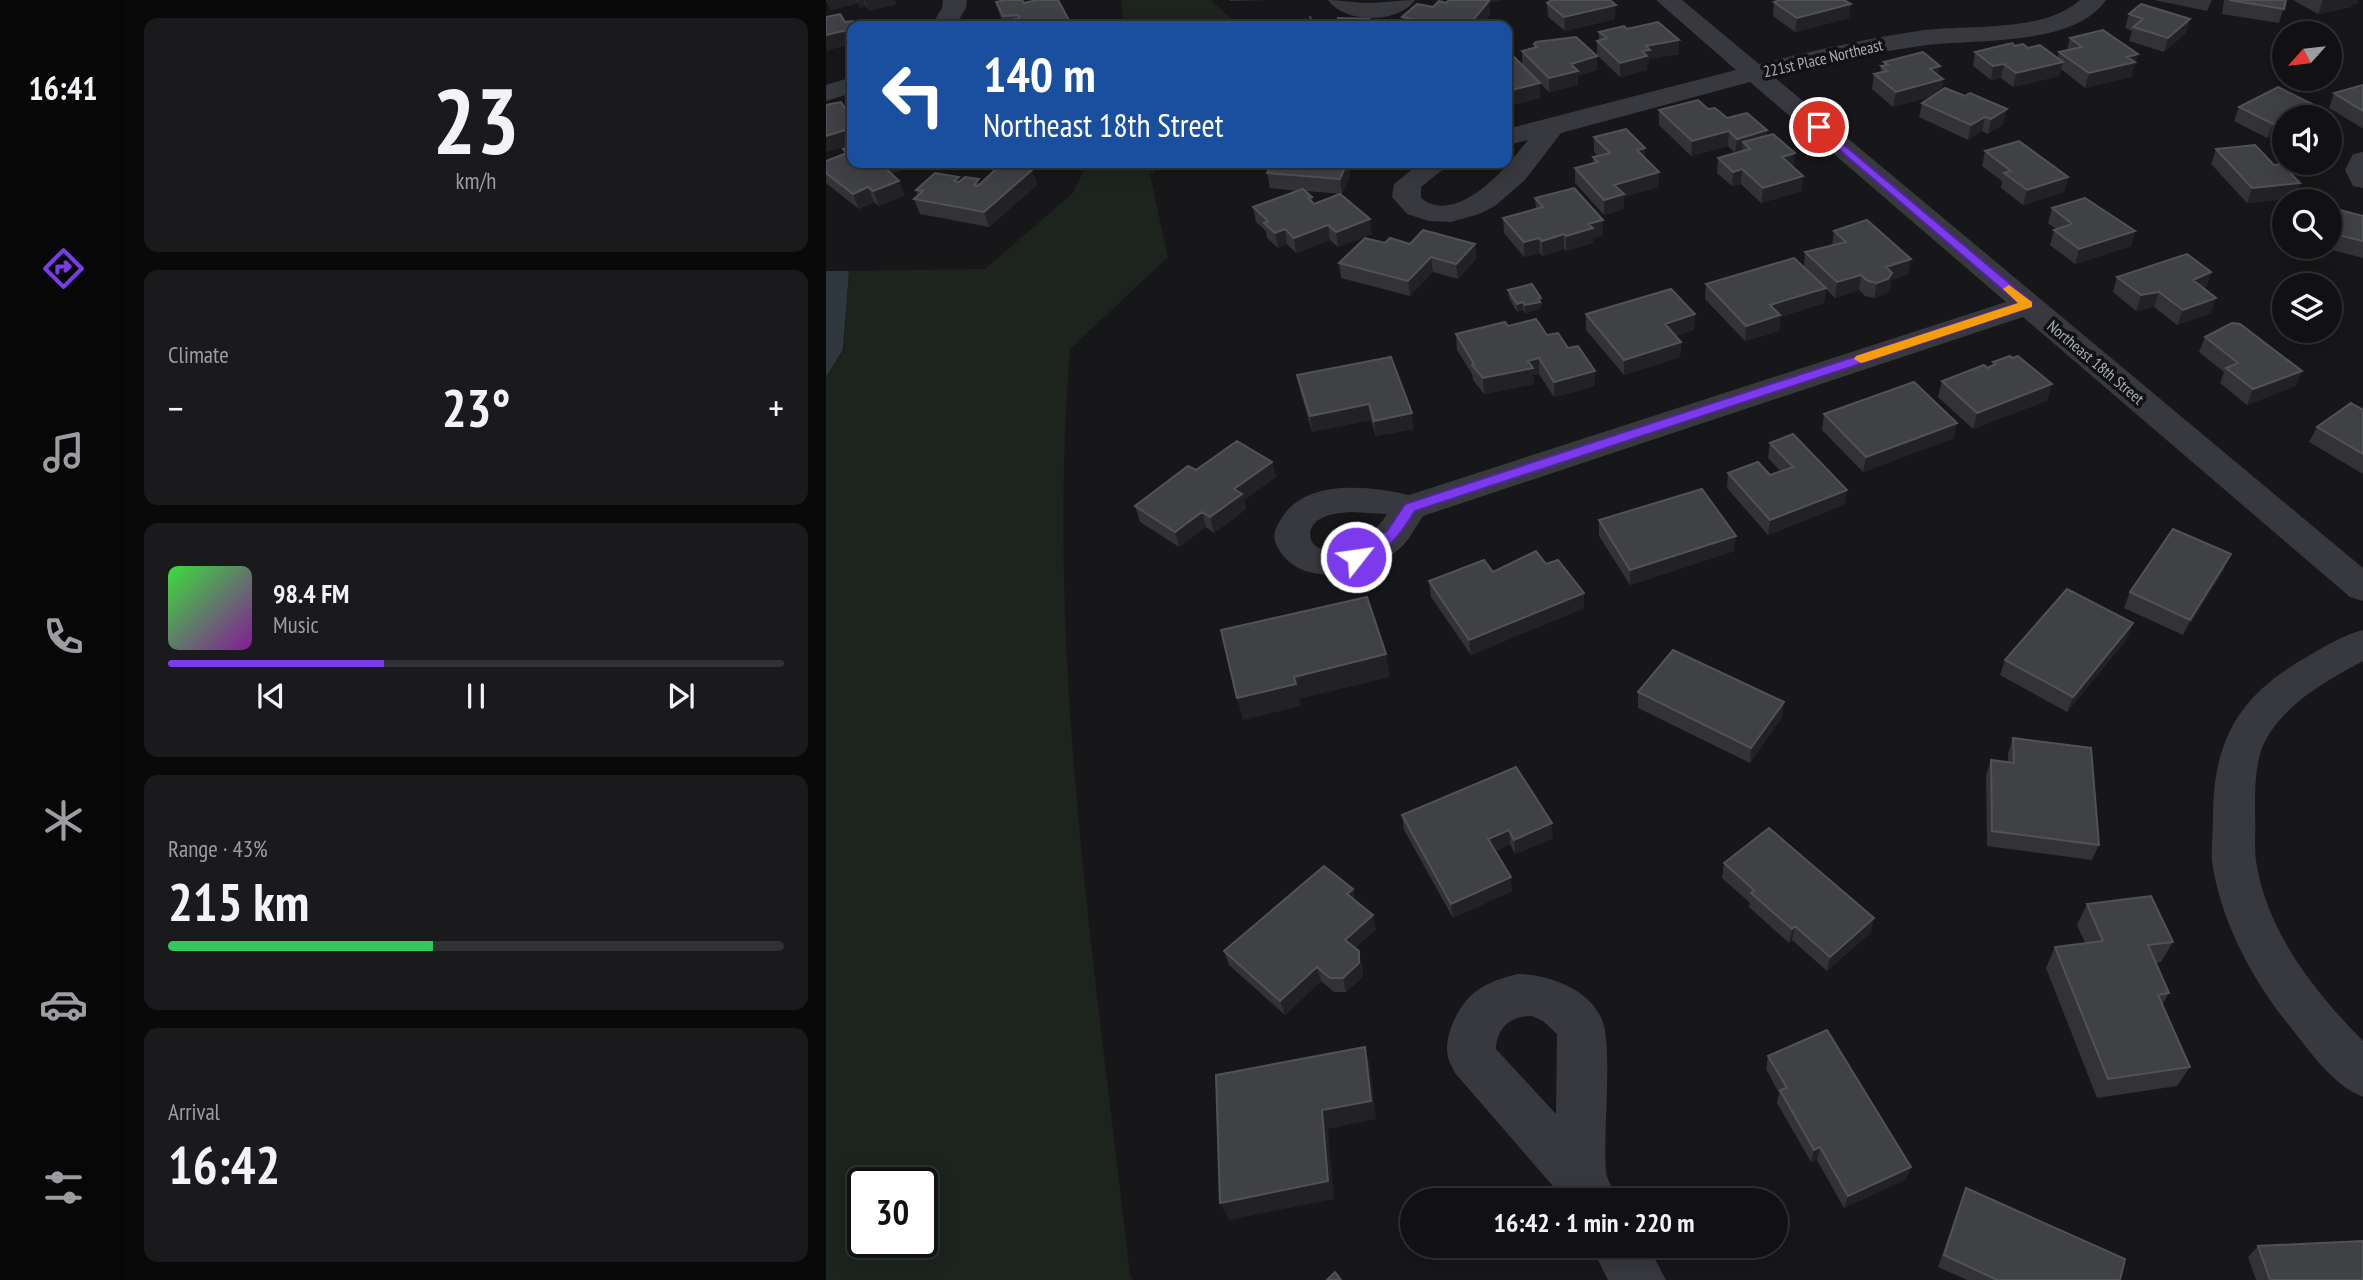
<!DOCTYPE html>
<meta charset="utf-8">
<style>
body{margin:0;font-family:"PT Sans Narrow",sans-serif;background:#1a1a1c;color:#f1f3f6;height:100vh;display:flex;flex-direction:column;font-size:26px;white-space:nowrap}
*{box-sizing:border-box;margin:0}
p{font-size:23px;color:#9c9da0}
.icon{flex:none;width:38px;height:38px;fill:none;stroke:currentColor;stroke-width:2;stroke-linecap:round;stroke-linejoin:round}
.map{position:relative;flex:1;overflow:hidden}
.panel{display:flex;flex-direction:column;gap:18px;padding:18px;background:#09090a;width:700px}
.panel>*{flex:none}
.guide{position:absolute;left:21px;top:21px;width:665px;height:147px;border-radius:14px;box-shadow:0 4px 18px #0003,0 0 0 2px #303133;background:#1a4fa0;color:#fff;overflow:hidden}
.needle{width:46px;rotate:243deg}
.fabs{position:absolute;left:1446px;top:21px;display:grid;gap:14px}
.fabs a{display:grid;place-items:center;width:70px;height:70px;border-radius:50%;background:#111113;box-shadow:0 4px 18px #0003,0 0 0 2px #303133;font-size:35px}
.speed{position:absolute;left:21px;top:1167px;display:flex;gap:14px;font-size:35px;font-weight:700;text-align:center}
.speed>*{display:grid;place-content:center;width:91px;height:91px;border-radius:50%;background:#111113;box-shadow:0 4px 18px #0003,0 0 0 2px #303133;line-height:1}
.speed .limit{border:4px solid #111;border-radius:10px;background:#fff;color:#111}
.pin{position:absolute;display:grid;place-items:center;width:60px;height:60px;color:#fff;margin:-30px;border:4px solid #fff;border-radius:50%;box-shadow:0 2px 7px #0007}
.me{position:absolute;width:77px;margin:-38px;rotate:60deg;stroke-linejoin:round;filter:drop-shadow(0 0 5px #0008)}
.turn{display:flex;align-items:center;gap:24px;height:147px;padding:0 21px;font-size:32px}
.turn .icon{width:91px;height:91px;stroke-width:2.5}
.turn b{display:block;font-size:49px;line-height:60px}
.big{font-size:52px;font-weight:700;line-height:1.1}
.panel .card{flex:1;display:flex;flex-direction:column;justify-content:center;gap:10px;min-width:0;padding:0 24px;border-radius:14px;background:#1a1a1c}
.panel .dial{align-items:center;gap:0}
.dial b{font-size:91px;line-height:1}
.song{display:flex;align-items:center;gap:21px}
.cover{width:84px;height:84px;border-radius:10px;background:linear-gradient(135deg,hsl(120 70% 55%),hsl(290 70% 35%))}
.played{height:7px;border-radius:4px;background:linear-gradient(90deg,#7c3aed 35%,#303133 35%)}
.keys{display:flex;justify-content:space-around;direction:ltr}
.heat{display:flex;justify-content:space-between;align-items:center;font-size:38px;direction:ltr}
.charge{height:10px;border-radius:5px;background:linear-gradient(90deg,#34c759 43%,#303133 0)}
.trip{position:absolute;left:574px;top:1188px;width:388px;height:70px;border-radius:35px;background:#111113;box-shadow:0 4px 18px #0003,0 0 0 2px #303133;font-weight:700;line-height:70px;text-align:center}
main{display:flex;flex:1;min-height:0}
.menu{display:flex;flex-direction:column;width:126px;justify-content:space-around;align-items:center;background:#070708;color:#9c9da0}
.menu .icon{width:49px;height:49px}
.menu .selected{color:#7c3aed}
.menu b{font-size:32px;color:#f1f3f6}
.map>svg:first-child{display:block}
</style>
<main>
<nav class="menu">
<b>16:41</b>
<svg class="icon selected" aria-label="directions" viewBox="0 0 24 24"><path d="M12 3l9 9-9 9-9-9zM9 14v-3h6M13 9l2 2-2 2"/></svg>
<svg class="icon" aria-label="music" viewBox="0 0 24 24"><path d="M9 18V5l10-2v13"/><circle cx="6" cy="18" r="3"/><circle cx="16" cy="16" r="3"/></svg>
<svg class="icon" aria-label="phone" viewBox="0 0 24 24"><path d="M5 4h4l2 5-3 2q2 4 5 5l2-3 5 2v4C11 20 4 13 5 4z"/></svg>
<svg class="icon" aria-label="climate" viewBox="0 0 24 24"><path d="M12 3v18M4 7l16 10M4 17L20 7"/></svg>
<svg class="icon" aria-label="car" viewBox="0 0 24 24"><path d="M5 17H2v-5l4-1 3-4h7l3 4 3 1v5h-3M9 17h6M6 11h13"/><circle cx="7" cy="17" r="2"/><circle cx="17" cy="17" r="2"/></svg>
<svg class="icon" aria-label="filters" viewBox="0 0 24 24"><path d="M4 7h16M4 17h16"/><circle cx="9" cy="7" r="2"/><circle cx="15" cy="17" r="2"/></svg>
</nav>
<section class="panel">
<div class="card dial"><b>23</b><p>km/h</p></div>
<div class="card"><p>Climate</p>
<div class="heat"><a>−</a><b class="big">23°</b><a>+</a></div>
</div>
<div class="card">
<div class="song"><i class="cover"></i><div><b>98.4 FM</b><p>Music</p></div></div>
<div class="played"></div>
<div class="keys"><svg class="icon" aria-label="previous" viewBox="0 0 24 24"><path d="M18 5L8 12l10 7zM5 5v14"/></svg><svg class="icon" aria-label="pause" viewBox="0 0 24 24"><path d="M8 5v14M16 5v14"/></svg><svg class="icon" aria-label="next" viewBox="0 0 24 24"><path d="M6 5l10 7-10 7zM19 5v14"/></svg></div>
</div>
<div class="card"><p>Range · 43%</p><b class="big">215 km</b><div class="charge"></div></div>
<div class="card"><p>Arrival</p><b class="big">16:42</b></div>
</section>
<div class="map">
<svg width="1537" height="1280" viewBox="0 0 1537 1280">
<rect width="100%" height="100%" fill="#171719"/>
<path fill="#1d241e" fill-rule="evenodd" d="M295,0H385L409,22L408,26H298Z
M261,163H337L324,175L342,257L244,349C219,656 270,970 304,1276L307,1280H0V377L18,350L23,271L159,269L247,193ZM37,1183H96V1242H37Z"/>
<path fill="#2d373d" d="M0,271H23L17,350L0,377Z"/>
<g fill="none" stroke-linecap="round" stroke-linejoin="round">
<path stroke="#3e4045" stroke-width="3.5" stroke-dasharray="2.5 3.5" stroke-linecap="butt" d="M467,26L488,16"/>
<path fill="#38393e" fill-rule="evenodd" d="M117,0H141L140,8L129,26H105L116,8Z
M502,0C516,0 529,3 543,3C557,3 573,0 589,0C572,24 519,24 502,0Z
M830,0H856L933,64C986,51 1039,39 1092,31C1140,24 1216,34 1254,0H1280C1247,48 1146,38 1094,46C1044,53 996,64 947,76L1537,568V601L1524,597L1197,317L597,516C589,528 583,541 572,550C540,576 471,591 450,544C446,535 450,527 455,519C479,478 544,486 583,495L1180,302L924,82L735,133L699,180L669,206L653,214L625,222L603,221L581,214L566,197L568,184L594,163H625L595,187V198C632,227 682,166 702,140L681,145V129L910,70ZM525,512L561,514C550,533 515,560 491,547C486,544 484,539 484,533C487,515 511,513 525,512Z
M26,77V93L0,101V85Z
M1537,152V188L1527,186L1519,170L1527,154Z
M1537,630V661C1502,680 1463,701 1442,736C1428,758 1429,789 1429,814C1430,829 1428,846 1430,861C1441,932 1488,991 1537,1041V1097C1505,1084 1483,1050 1462,1024C1425,978 1394,919 1386,861C1385,847 1387,832 1387,818C1387,738 1414,694 1484,655C1501,645 1518,635 1537,630Z
M691,974C725,974 773,992 779,1031C785,1073 777,1127 780,1171C781,1181 788,1191 792,1200H739L629,1073C627,1068 623,1062 622,1057C617,1036 633,1004 649,992C662,982 677,978 691,974ZM706,1016L717,1021L731,1034L730,1114L670,1049C671,1027 685,1016 706,1016Z
M765,1246H822L840,1280H782Z"/>
</g>
<path fill="#333337" d="M0,0H68L70,4L43,11L40,6L34,8L32,3L5,10Z
M403,0H445L404,1Z
M723,0H784L789,19L739,31L722,17L721,3L723,2Z
M1328,0H1386L1381,11Z
M1398,0H1460L1453,23L1396,14Z
M1467,0H1532L1531,3L1526,4L1525,7L1492,14Z
M170,2L246,26H179L174,16Z
M948,2L1025,4L1023,18L969,32L947,16Z
M620,3H663L664,15L654,26H577L576,17Z
M1303,14L1360,33L1338,52L1303,41L1306,31L1299,28Z
M801,29L853,54L823,59V64H821V70L794,77L771,55V41L773,40V32Z
M1244,38L1308,69H1307L1305,77L1259,88L1235,69L1233,76L1187,87L1175,78L1165,80L1147,66L1149,52L1189,46L1202,48L1232,58L1233,52L1241,50Z
M708,44L771,56V70L752,76V85L723,92L696,65V51L708,48Z
M681,54L714,83V98L683,106L681,104Z
M1058,62L1114,66L1112,75L1117,79L1116,90L1177,124L1162,134L1156,131L1142,140L1093,117L1096,103L1106,96L1067,107L1046,89L1048,74L1054,73L1055,66H1057Z
M1537,85V128H1536L1503,108L1508,93Z
M1413,107L1500,117H1458L1441,138L1408,121Z
M882,109L901,118L941,130V136L969,153L967,167L976,191L935,203L915,184L906,186L891,173L892,158L909,153L902,146L865,156L833,125V110Z
M768,137L819,159L833,172L832,187L798,197V209L778,215L749,183V168L767,163V157L772,156L768,152Z
M26,146V163H74L77,169L66,174L79,195L53,206L48,202L33,209L0,183V161L18,153L17,149Z
M1390,149L1448,165L1474,183L1468,198L1421,203L1385,164Z
M1159,151L1242,177L1238,192L1197,205L1175,188L1176,181L1156,166Z
M160,163H208L205,166L194,165L192,168L206,170L211,185L163,227L94,214L88,199L92,196L90,190L134,181L154,183L171,168L162,167Z
M442,163H523L524,176L516,194L480,191L486,197L487,203L546,234L512,247L504,240L470,253L461,244L452,248L441,238L440,231L430,222L427,207L472,191L444,188L441,173L443,170Z
M709,198L777,235L767,238V243L740,251L738,249L716,256L714,253L698,257L678,233L677,218L710,209Z
M1226,208L1309,231L1305,246L1249,264L1224,245L1228,230L1230,229L1222,223Z
M1503,214L1537,216V258L1494,247H1503Z
M1008,231L1082,274L1065,280L1064,288L1060,294L1048,298L1039,296L1033,290L1009,298L1000,289L998,303L954,317L953,331L919,341L879,299L880,284L978,266L979,252L1006,245Z
M559,243L649,244L650,259L632,279L607,272L584,296L515,278L513,263Z
M1385,272L1380,287L1377,288L1385,313L1351,325L1328,307L1310,311L1287,292L1291,277Z
M682,290L715,298L716,306H714V309L699,313L697,310L691,312L683,298Z
M760,314H869L868,330L849,336L855,342L854,357L798,375L760,330Z
M682,326L721,335L769,386L728,397L713,374L707,375L708,384L658,394L647,380L646,374L631,350L630,334Z
M1379,337L1476,371L1469,386L1421,405L1394,383L1398,372L1373,352Z
M565,357L588,429L550,436L545,420L486,432L474,390L471,375Z
M1167,362L1222,400L1147,429L1112,397L1116,381L1161,368L1166,366Z
M1537,410V474L1483,442L1491,427Z
M998,414L1128,438L1037,472L996,430Z
M944,443L1018,505L942,535L901,488L902,473L944,475L954,471L942,458Z
M446,462L450,477L418,500L420,509L388,533L380,527L353,547L314,522L309,506L370,470Z
M773,520L908,551L804,585L773,536Z
M720,564L758,608L645,655L605,597L603,581Z
M1398,570L1357,635L1298,608L1304,592Z
M1301,639L1241,712L1174,675L1179,660Z
M812,692L956,717L924,763L812,708Z
M1187,738L1273,845L1266,860L1161,846L1160,775L1165,760L1182,762V753Z
M690,767L727,838L689,854L684,844L669,851L686,891L627,918L578,830L576,815Z
M898,863L1045,932L1001,971L966,940L963,943L923,907L924,903L896,878Z
M530,901L550,929L529,948L536,965L537,977L520,992H508L495,981L459,1015L403,965L398,951Z
M1261,904L1347,942L1335,962L1330,963L1343,993L1336,1005L1364,1067L1351,1086L1271,1098L1220,968L1229,947L1259,943L1251,925Z
M942,1056L1085,1167L1080,1179L1018,1208L991,1160L985,1162L951,1103L953,1093L940,1069Z
M1140,1188L1294,1280H1141L1112,1267L1135,1200Z
M1432,1246L1537,1280H1430L1422,1257Z"/>
<path fill="#222225" d="M1,0H30L32,3L5,10Z
M32,0H38L40,6L34,8Z
M39,0H68L70,4L43,11Z
M649,0H677L663,3L664,15L654,26H639Z
M1497,0H1532L1531,3L1526,4L1525,7L1492,14Z
M1025,4L1023,18L969,32L971,18Z
M790,5L789,19L739,31L738,17Z
M1364,19L1360,33L1338,52L1342,38Z
M26,29V44L0,51V35Z
M853,40V54L823,59V64H821V70L794,77V63L816,51L820,46Z
M1312,54L1305,77L1259,88L1263,73L1301,57Z
M771,56V70L752,76V85L723,92V78L745,64Z
M1237,62L1233,76L1187,87L1190,73Z
M1178,64L1175,78L1165,80L1167,66Z
M1114,66L1111,80L1104,69Z
M1117,79L1115,94L1067,107L1070,92Z
M714,83V98L683,106L682,91Z
M1181,109L1177,124L1162,134L1165,119Z
M1502,112L1500,117H1491Z
M1159,117L1156,131L1142,140L1145,125Z
M1458,119V131L1441,138L1447,124Z
M26,128V145L0,152V136Z
M941,130L940,145L917,142L916,152L909,153L911,139Z
M903,131L902,146L865,156L866,141Z
M819,148V163L811,150Z
M969,153L967,168L956,157Z
M53,163H74L77,169L59,176Z
M189,163H193L194,165L191,169Z
M521,163H523L524,176L516,194L514,179Z
M916,169L915,184L906,186L907,172Z
M206,170L211,185L163,227L158,212Z
M833,172L832,187L798,197V209L778,215V200L788,185Z
M977,176L976,191L935,203L937,188Z
M1242,177L1238,192L1197,205L1201,190Z
M73,181L79,195L53,206L47,191Z
M1474,183L1468,198L1421,203L1426,188Z
M42,187L48,202L33,209L27,194Z
M544,219L546,234L512,247L510,232Z
M777,220V235L767,238V243L740,251V236L762,224Z
M502,225L504,240L470,253L468,238Z
M459,229L461,244L452,248L449,233Z
M1309,231L1305,246L1249,264L1253,249Z
M738,234V249L716,256V241Z
M713,238L714,253L698,257V242Z
M649,244L650,259L632,279L630,264Z
M605,257L607,272L584,296L582,281Z
M1085,259L1082,274L1065,280L1064,288L1060,294L1048,298L1051,283L1060,267Z
M1385,272L1380,287L1362,296L1367,280Z
M1035,275L1033,290L1009,298L1011,282Z
M1000,288L998,303L954,317L953,331L919,341L920,326L944,305Z
M1333,292L1328,307L1310,311L1315,295Z
M715,298L716,306H714V309L699,313V305Z
M1390,298L1385,313L1351,325L1357,310Z
M697,302V310L691,312V304Z
M869,314L868,330L838,339L839,324Z
M855,342L854,357L798,375V360Z
M713,358V374L707,375L708,384L658,394L657,378L702,361Z
M769,371V386L728,397V382Z
M1476,371L1469,386L1421,405L1427,389Z
M1226,384L1222,400L1147,429L1151,413Z
M543,404L545,420L486,432L484,416Z
M586,413L588,429L550,436L548,421Z
M1131,423L1128,438L1037,472L1040,457Z
M446,462L450,477L418,500L420,509L388,533L384,517L408,489Z
M1021,490L1018,505L942,535L944,520Z
M376,512L380,527L353,547L349,532Z
M910,536L908,551L804,585V570Z
M1405,554L1398,570L1357,635L1364,620Z
M758,593V608L645,655L643,640Z
M1307,623L1301,639L1241,712L1247,697Z
M560,654L564,677L473,699L475,706L417,720L411,698L468,677Z
M958,702L956,717L924,763L925,748Z
M726,823L727,838L689,854L688,840Z
M683,830L684,844L663,853L662,839Z
M685,877L686,891L627,918L625,904Z
M527,889L530,904L521,894Z
M547,915L550,929L522,954L519,940Z
M1048,918L1045,932L1001,971L1004,957Z
M969,926L966,940L963,943L966,929Z
M533,951L536,965L537,977L520,992L517,978Z
M491,967L495,981L459,1015L454,1001Z
M539,1047L544,1066L550,1119L502,1129L508,1199L403,1220L394,1203L496,1110Z
M994,1147L991,1160L985,1162L988,1150Z
M1085,1167L1080,1179L1018,1208L1022,1196Z"/>
<path fill="#404145" stroke="#505257" stroke-width="2" d="M180,0H196L198,3L211,0H232L245,24L235,26H195L190,19H194L192,15L177,16L170,2Z
M623,0H658L663,1L646,21L639,26H621L576,17L591,4L607,7L613,1L620,3Z
M726,0H784L790,5L738,17L721,3Z
M954,0H1018L1025,4L971,18L948,2Z
M1403,0H1460L1458,9Z
M1315,4L1364,19L1342,38L1307,27L1317,19L1303,14Z
M14,14L19,22L27,21L30,26H26V29L0,35V17Z
M512,18L543,19L540,26H508Z
M832,22L853,40L820,46L824,50L816,51L821,56L794,63L771,41L781,38L773,32L798,26L801,29Z
M1277,30L1312,54L1301,57L1309,62L1263,73L1233,52L1256,47L1244,38Z
M750,37L771,56L745,64L752,71L723,78L696,51L711,47L708,44L710,42Z
M1186,43L1189,46L1197,44L1202,48L1214,45L1237,62L1190,73L1178,64L1167,66L1149,52Z
M1097,52L1114,66L1104,69L1117,79L1070,92L1048,74L1061,71L1055,66L1062,65L1058,62Z
M684,53L714,83L682,91L681,90V54Z
M1537,85V111L1508,93Z
M1452,87L1502,112L1491,117H1472L1466,115L1458,117V119L1447,124L1413,107Z
M1119,88L1139,96L1144,93L1181,109L1165,119L1159,117L1145,125L1096,103Z
M872,100L882,109L889,108L901,118L921,113L941,130L911,139L903,131L866,141L833,110Z
M15,102L19,108L26,106V128L0,136V105Z
M800,129L819,148L811,150L833,172L788,185L798,194L778,200L749,168L772,162L767,157L784,153L768,137Z
M947,134L969,153L956,157L977,176L937,188L916,169L907,172L892,158L924,149L917,142Z
M1193,141L1242,177L1201,190L1178,173L1185,171L1159,151Z
M1429,145L1448,165L1456,164L1474,183L1426,188L1390,149Z
M26,146V163H54L73,181L47,191L42,187L27,194L0,173V161L21,153L17,149Z
M447,163H521L514,179L441,173Z
M174,165L206,170L158,212L88,199L97,191L90,190L109,173L133,177L128,181L133,182L139,177L153,179L148,185L152,186Z
M748,188L777,220L762,224L767,228L740,236L738,234L716,241L713,238L698,242L677,218L717,207L709,198Z
M477,189L486,197L482,198L488,204L514,194L544,219L510,232L502,225L468,238L459,229L449,233L438,223L442,221L427,207Z
M1259,198L1309,231L1253,249L1228,230L1246,224L1226,208Z
M1506,208L1537,216V241L1503,233V214Z
M1041,220L1085,259L1060,267L1066,273L1062,279L1051,283L1042,281L1035,275L1011,282L979,252L1020,242L1008,231Z
M597,230L649,244L630,264L605,257L582,281L513,263L539,238L559,243L564,238L584,244Z
M1361,254L1385,272L1367,280L1390,298L1357,310L1333,292L1315,295L1291,277Z
M968,258L1000,288L944,305L954,315L920,326L880,284Z
M706,284L715,298L712,299L714,302L699,305L697,302L691,304L682,290Z
M845,289L869,314L839,324L855,342L798,360L760,314Z
M710,319L721,335L732,333L742,348L752,346L769,371L728,382L713,358L702,361L707,368L657,378L646,365L648,364L630,334L679,322L682,326Z
M1406,323L1414,324L1476,371L1427,389L1400,368L1412,363L1379,337Z
M1184,356L1186,358L1192,356L1226,384L1151,413L1116,381L1158,365L1161,368L1170,364L1167,362Z
M565,357L586,413L548,421L543,404L484,416L471,375Z
M1088,382L1131,423L1040,457L998,414Z
M1525,403L1537,410V454L1491,427Z
M967,434L1021,490L944,520L902,473L932,462L944,475L967,467L944,443Z
M411,441L446,462L408,489L416,494L384,517L376,512L349,532L309,506L362,466L370,470Z
M876,489L910,536L804,570L773,520Z
M1347,529L1405,554L1364,620L1304,592Z
M710,551L720,564L732,560L758,593L643,640L603,581L658,560L667,572Z
M1241,589L1307,623L1247,697L1179,660Z
M541,597L560,654L468,677L470,684L411,698L395,630Z
M847,650L958,702L925,748L812,692Z
M1187,738L1265,748L1273,845L1166,831L1165,760L1188,763Z
M690,767L726,823L688,840L683,830L662,839L685,877L625,904L576,815Z
M943,828L1048,918L1004,957L969,926L966,929L925,893L928,890L898,863Z
M498,866L527,889L521,894L547,915L519,940L533,951V963L517,978H504L491,967L454,1001L398,951Z
M1325,896L1347,942L1322,945L1343,993L1332,995L1364,1067L1282,1079L1229,947L1277,941L1261,904Z
M1001,1030L1085,1167L1022,1196L994,1147L988,1150L954,1090L961,1088L942,1056Z
M539,1047L545,1101L496,1110L502,1181L394,1203L390,1075Z
M1140,1188L1299,1259L1294,1280H1171L1118,1255Z
M1536,1241L1537,1244V1280H1444L1432,1246Z
M509,1272L515,1280H501Z"/>
<path fill="#7c3aed" stroke="#51269a" stroke-width="2" d="M993,124L1206,302V307L589,511C578,529 552,568 525,561L523,557L525,553L561,531L579,504L1192,303L989,129V125Z"/>
<path fill="#f59e0b" d="M1183,285L1206,302V307L1039,362L1035,363L1028,359L1030,356L1192,303L1177,289Z"/>
<g text-anchor="middle" dominant-baseline="central" stroke-width="7" stroke-linejoin="round" paint-order="stroke">
<g font-size="16" fill="#a9afb8" stroke="#121214">
<text transform="translate(997 58) rotate(-13)">221st Place Northeast</text>
<text transform="translate(1270 362) rotate(40)">Northeast 18th Street</text>
</g>
</g>
</svg>
<div class="fabs">
<a><svg class="needle" viewBox="-14 -14 28 28"><path d="M0-13l5 13h-10z" fill="#e53935"/><path d="M0 13l5-13h-10z" fill="#9c9da0"/></svg></a>
<a><svg class="icon" aria-label="sound" viewBox="0 0 24 24"><path d="M4 9h4l5-4v14l-5-4H4zM17 9q2 3 0 6"/></svg></a>
<a><svg class="icon" aria-label="search" viewBox="0 0 24 24"><circle cx="10" cy="10" r="6"/><path d="M15 15l6 6"/></svg></a>
<a><svg class="icon" aria-label="layers" viewBox="0 0 24 24"><path d="M12 4l9 5-9 5-9-5zM3 14l9 5 9-5"/></svg></a>
</div>
<div class="speed"><div class="limit">30</div></div>
<div class="pin" style="left:993px;top:127px;background:#d93025"><svg class="icon" aria-label="arrive" viewBox="0 0 24 24"><path d="M6 21V4h12l-3 4 3 4H6"/></svg></div>
<svg class="me" style="left:530px;top:557px" viewBox="-20 -20 40 40"><circle r="17" fill="#7c3aed" stroke="#fff" stroke-width="3"/><path d="M0-11L8 9 0 5-8 9z" fill="#fff"/></svg>
<div class="trip">16:42 · 1 min · 220 m</div>
<div class="guide">
<div class="turn"><svg class="icon" aria-label="left" viewBox="0 0 24 24"><path d="M17 20v-9H6M10 6l-5 5 5 5"/></svg><div><b>140 m</b>Northeast 18th Street</div></div>
</div>
</div>
</main>
